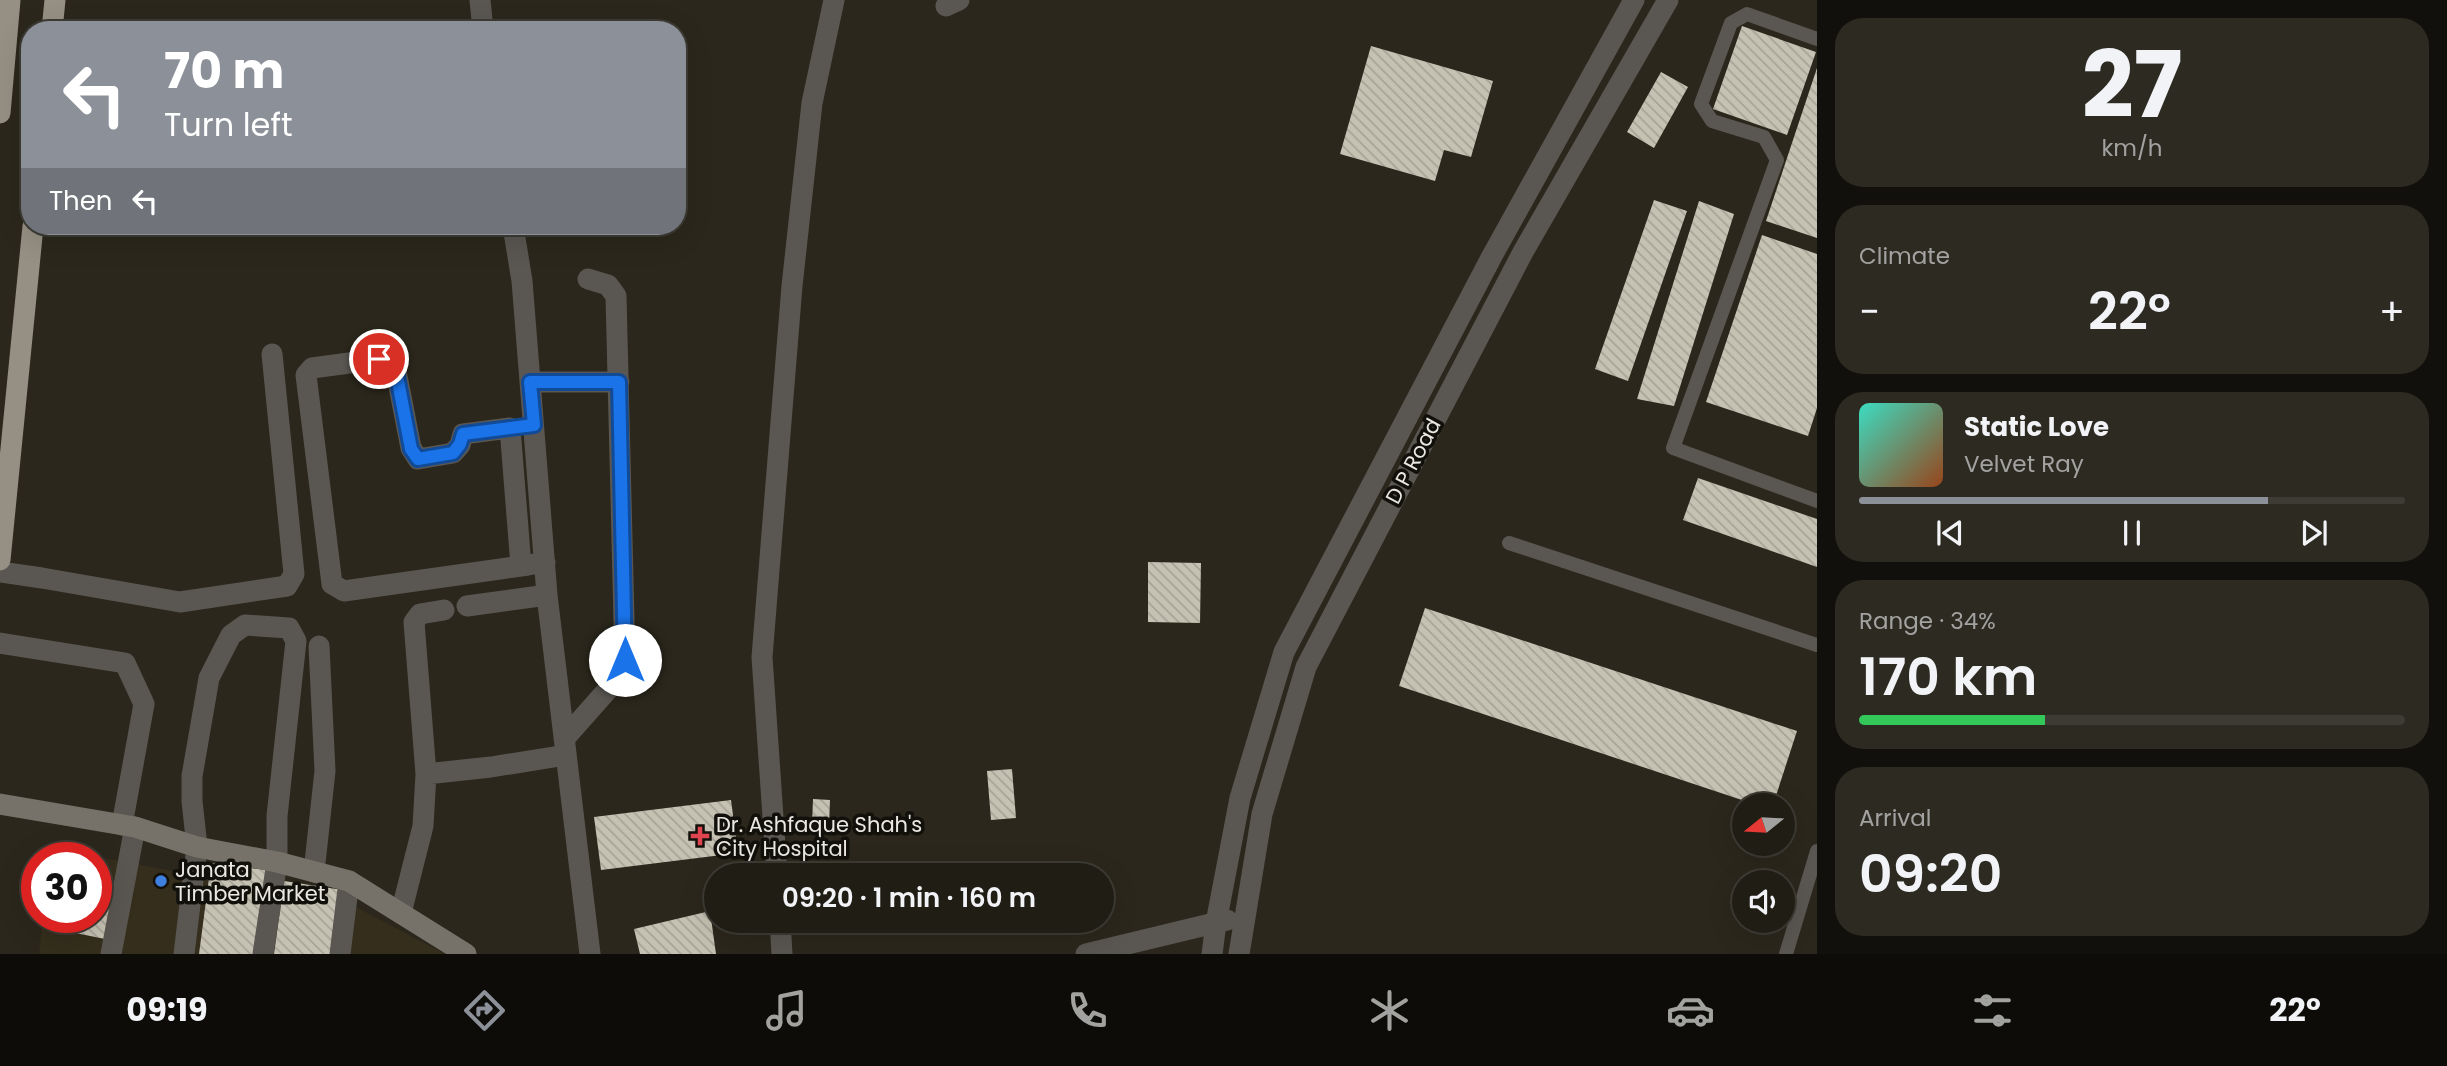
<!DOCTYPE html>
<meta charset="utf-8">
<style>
body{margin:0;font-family:Poppins,sans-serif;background:#2d2a22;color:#f1f3f6;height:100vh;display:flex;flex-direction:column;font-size:26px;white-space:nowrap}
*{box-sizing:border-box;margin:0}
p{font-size:23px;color:#a2a2a0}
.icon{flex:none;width:38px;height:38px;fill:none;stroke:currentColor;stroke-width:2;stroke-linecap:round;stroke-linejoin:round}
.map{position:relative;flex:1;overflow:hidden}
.details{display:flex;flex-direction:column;gap:18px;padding:18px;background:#12100c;width:630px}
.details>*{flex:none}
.banner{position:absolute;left:21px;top:21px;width:665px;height:214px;border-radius:28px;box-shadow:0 7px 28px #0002,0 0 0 2px #3d3b34;background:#8c9099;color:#fff;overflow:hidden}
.needle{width:46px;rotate:252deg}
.fabs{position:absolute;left:1732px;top:793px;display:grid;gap:14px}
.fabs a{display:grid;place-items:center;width:63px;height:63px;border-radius:50%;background:#201d15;box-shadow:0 7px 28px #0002,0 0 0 2px #3d3b34;font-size:35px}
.speed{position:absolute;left:21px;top:842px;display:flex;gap:14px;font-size:35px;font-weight:700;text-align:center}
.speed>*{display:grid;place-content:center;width:91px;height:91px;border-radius:50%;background:#201d15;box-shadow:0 7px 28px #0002,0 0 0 2px #3d3b34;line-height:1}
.speed .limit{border:10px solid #d22;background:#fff;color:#111}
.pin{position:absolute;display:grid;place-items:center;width:60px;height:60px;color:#fff;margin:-30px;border:4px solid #fff;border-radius:50%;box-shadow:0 2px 7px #0007}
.me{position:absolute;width:77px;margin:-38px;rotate:0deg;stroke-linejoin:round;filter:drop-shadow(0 0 5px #0008)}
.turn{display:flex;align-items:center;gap:24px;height:147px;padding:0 28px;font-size:32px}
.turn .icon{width:91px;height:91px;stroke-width:2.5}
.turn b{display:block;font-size:49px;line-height:60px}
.then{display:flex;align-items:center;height:66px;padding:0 28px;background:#0003;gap:14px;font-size:26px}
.big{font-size:52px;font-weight:600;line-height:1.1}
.details .widget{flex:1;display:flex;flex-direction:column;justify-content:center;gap:10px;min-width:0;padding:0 24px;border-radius:28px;background:#2d2a22}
.details .dial{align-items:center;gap:0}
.dial b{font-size:91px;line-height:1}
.song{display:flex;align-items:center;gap:21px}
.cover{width:84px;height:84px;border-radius:10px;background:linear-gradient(135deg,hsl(170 70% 55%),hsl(20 70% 35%))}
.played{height:7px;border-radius:4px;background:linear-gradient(90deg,#8c9099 75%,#3d3b34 75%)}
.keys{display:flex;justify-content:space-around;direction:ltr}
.heat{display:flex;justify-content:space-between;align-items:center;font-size:38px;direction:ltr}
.charge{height:10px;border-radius:5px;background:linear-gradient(90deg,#34c759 34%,#3d3b34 0)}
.trip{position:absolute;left:704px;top:863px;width:410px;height:70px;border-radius:35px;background:#201d15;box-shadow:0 7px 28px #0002,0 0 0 2px #3d3b34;font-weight:600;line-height:70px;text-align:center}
.tabs{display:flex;height:112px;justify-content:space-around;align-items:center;background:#0d0c08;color:#a2a2a0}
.tabs .icon{width:49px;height:49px}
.tabs .on{color:#8c9099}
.tabs b{font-size:32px;color:#f1f3f6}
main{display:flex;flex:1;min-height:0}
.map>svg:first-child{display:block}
</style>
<main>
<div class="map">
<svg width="1817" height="954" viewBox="0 0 1817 954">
<defs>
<pattern id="building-back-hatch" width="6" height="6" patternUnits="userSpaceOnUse" patternTransform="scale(1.75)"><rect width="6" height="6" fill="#c6c2b3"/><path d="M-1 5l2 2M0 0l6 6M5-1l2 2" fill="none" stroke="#a6a397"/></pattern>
</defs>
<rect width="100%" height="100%" fill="#2b271c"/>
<path fill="#352e1d" d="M50,848L350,904L445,954H39L43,917H96V858L49,857Z"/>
<path fill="url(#building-back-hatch)" d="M1742,26L1816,52L1787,135L1713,109Z
M1371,46L1493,81L1471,157L1444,150L1435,181L1340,154Z
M1817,68V238L1766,221Z
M1661,72L1688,87L1654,148L1627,132Z
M1654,200L1687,211L1628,381L1595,369Z
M1699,201L1734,214L1674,406L1637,399Z
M1762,235L1817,254V408L1808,436L1706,402Z
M1698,478L1817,519V567L1683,520Z
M1148,562L1201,563L1200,623L1148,622Z
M1425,608L1797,731L1773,805H1757L1399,686Z
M1012,769L1016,818L991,820L987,771Z
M813,799L830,800L829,826L812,825Z
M731,800L738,853L601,870L594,817Z
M211,863L267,870L256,954H199Z
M284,881L343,890L334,954H274Z
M96,889L114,892L105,939L46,927L48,917H96Z
M710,911L716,954H640L634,929Z"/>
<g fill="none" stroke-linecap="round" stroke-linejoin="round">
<path stroke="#5a5752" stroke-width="14" d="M1817,39L1747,14L1731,23L1701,104L1712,121L1764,137L1777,160L1673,448L1817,501
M1509,543L1817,645
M1786,954L1817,851"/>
<path stroke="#5a5752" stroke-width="21" d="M480,0L483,30
M946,6L959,0
M513,226L522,281L547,595L590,954
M530,382H619
M521,566L510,428L463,434L460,445L453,453L418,459L411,448L395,366L379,359L312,368L306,375L332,584L344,591L528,565L545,562
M0,572L42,578L180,602L287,586L294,574L272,354
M467,606L547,595
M0,643L125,663L144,704L122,825
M564,739L618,678L625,660L616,296L608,285L588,279
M426,774L491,767L566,755
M314,872L325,771L319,646
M777,875L762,657L792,286L812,103L834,0
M401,913L423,826L426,774L414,622L420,614L444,610
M780,920L782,954
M111,954L135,827
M184,954L197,847L192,801V776L209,678L231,635L245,625L289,628L296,641L277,816V862L263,954
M340,954L349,881"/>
<path stroke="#5a5752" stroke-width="21" d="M1086,954L1227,920
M1212,954L1216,923L1240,798L1284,652L1492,256L1634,0
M1239,954L1262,814L1306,667L1523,252L1668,0"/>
<path stroke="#777269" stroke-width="21" d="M0,804L135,827L197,847L277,862L349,881L466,954"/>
<path stroke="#969084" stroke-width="21" d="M52,30L55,0
M0,113L10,0
M0,560L33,226"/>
</g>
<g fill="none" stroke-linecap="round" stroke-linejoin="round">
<defs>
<path id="route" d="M379,359L395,366L411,449L418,459L453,453L460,444L463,434L534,425L530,382H619L625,660"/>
</defs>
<use href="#route" stroke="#114b97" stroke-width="18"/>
<use href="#route" stroke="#1a73e8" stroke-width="12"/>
</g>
<path fill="#e0444e" stroke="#12100b" stroke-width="2.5" d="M696.5 825.5h7v7h7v7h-7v7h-7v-7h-7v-7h7z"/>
<circle fill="#3f7fe0" stroke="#12100b" stroke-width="2.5" cx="161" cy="881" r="7"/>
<g text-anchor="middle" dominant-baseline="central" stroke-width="7" stroke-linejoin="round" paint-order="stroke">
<g font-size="21" fill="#eae8e1" stroke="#12100b">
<text transform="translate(1413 461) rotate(-62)">D P Road</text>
</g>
<g font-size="21" fill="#eae8e1" stroke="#12100b" text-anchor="start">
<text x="716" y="824">Dr. Ashfaque Shah's<tspan x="716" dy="24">City Hospital</tspan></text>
<text x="175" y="869">Janata<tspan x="175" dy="24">Timber Market</tspan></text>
</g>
</g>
</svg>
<div class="fabs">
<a><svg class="needle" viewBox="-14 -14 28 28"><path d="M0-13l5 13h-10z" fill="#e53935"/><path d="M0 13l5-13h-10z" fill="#a2a2a0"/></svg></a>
<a><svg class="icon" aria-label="sound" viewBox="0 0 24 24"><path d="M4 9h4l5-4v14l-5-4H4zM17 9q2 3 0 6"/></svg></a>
</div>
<div class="speed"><div class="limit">30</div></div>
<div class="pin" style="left:379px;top:359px;background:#d93025"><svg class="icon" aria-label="arrive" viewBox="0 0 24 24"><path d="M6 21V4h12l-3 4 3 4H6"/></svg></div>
<svg class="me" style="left:625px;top:660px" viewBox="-20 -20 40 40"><circle r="19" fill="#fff"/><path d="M0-13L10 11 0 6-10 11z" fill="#1a73e8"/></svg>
<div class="trip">09:20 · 1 min · 160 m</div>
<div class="banner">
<div class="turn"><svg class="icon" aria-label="left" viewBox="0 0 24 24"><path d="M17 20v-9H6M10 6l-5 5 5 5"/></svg><div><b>70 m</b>Turn left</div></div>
<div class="then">Then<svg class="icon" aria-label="left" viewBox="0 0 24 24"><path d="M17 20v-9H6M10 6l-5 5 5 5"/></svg></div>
</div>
</div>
<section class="details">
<div class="widget dial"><b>27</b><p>km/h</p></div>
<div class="widget"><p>Climate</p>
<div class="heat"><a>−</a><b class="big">22°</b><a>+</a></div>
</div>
<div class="widget">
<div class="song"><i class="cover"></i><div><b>Static Love</b><p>Velvet Ray</p></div></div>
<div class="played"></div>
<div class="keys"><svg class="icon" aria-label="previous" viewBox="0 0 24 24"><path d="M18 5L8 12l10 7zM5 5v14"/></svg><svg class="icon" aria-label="pause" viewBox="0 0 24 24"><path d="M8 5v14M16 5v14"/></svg><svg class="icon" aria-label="next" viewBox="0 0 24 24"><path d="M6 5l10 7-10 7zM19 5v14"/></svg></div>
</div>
<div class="widget"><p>Range · 34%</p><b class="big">170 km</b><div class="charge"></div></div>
<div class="widget"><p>Arrival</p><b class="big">09:20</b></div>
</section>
</main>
<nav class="tabs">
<b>09:19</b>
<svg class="icon on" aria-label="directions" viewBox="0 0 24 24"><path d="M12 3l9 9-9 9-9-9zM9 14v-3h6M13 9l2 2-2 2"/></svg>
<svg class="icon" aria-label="music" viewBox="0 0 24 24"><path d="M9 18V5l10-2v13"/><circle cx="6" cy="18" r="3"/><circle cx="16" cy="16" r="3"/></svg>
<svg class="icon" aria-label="phone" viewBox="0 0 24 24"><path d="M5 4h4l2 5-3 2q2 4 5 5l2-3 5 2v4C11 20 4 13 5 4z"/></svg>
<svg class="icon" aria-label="climate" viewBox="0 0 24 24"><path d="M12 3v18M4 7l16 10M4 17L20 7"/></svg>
<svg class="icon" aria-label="car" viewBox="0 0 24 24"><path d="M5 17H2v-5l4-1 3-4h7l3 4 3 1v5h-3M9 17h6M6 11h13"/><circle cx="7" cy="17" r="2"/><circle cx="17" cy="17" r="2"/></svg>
<svg class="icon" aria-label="filters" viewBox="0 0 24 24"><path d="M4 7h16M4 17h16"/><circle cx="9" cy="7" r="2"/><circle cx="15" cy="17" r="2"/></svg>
<b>22°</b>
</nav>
